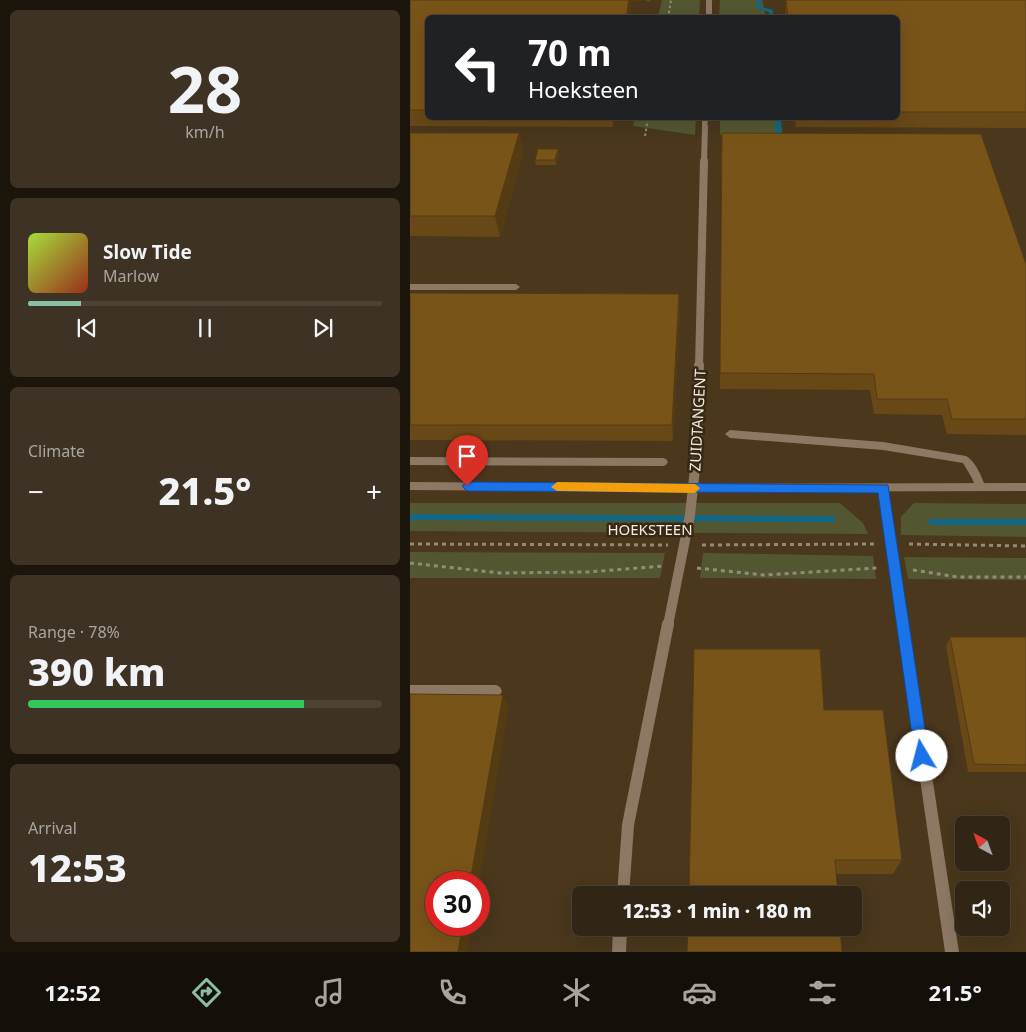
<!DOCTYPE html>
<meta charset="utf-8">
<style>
body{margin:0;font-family:"Noto Sans",sans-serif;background:#3d3223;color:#f1f3f6;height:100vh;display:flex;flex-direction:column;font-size:19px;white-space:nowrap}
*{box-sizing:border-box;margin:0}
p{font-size:16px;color:#a8a5a1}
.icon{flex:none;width:28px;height:28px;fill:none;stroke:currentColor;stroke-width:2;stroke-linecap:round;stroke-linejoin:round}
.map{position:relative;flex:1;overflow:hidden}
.drawer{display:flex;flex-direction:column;gap:10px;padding:10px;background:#1b150c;width:410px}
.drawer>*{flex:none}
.hud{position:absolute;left:15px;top:15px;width:475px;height:105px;border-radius:8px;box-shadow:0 5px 20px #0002,0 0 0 1px #4c4335;background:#202124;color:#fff;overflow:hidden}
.needle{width:32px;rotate:319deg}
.fabs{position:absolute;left:545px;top:816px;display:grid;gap:10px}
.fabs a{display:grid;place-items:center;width:55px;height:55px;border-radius:8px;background:#312616;box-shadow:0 5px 20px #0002,0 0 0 1px #4c4335;font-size:25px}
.speed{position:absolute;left:15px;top:871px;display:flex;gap:10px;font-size:25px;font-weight:700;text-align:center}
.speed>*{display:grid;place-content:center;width:65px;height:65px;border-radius:50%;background:#312616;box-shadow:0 5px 20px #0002,0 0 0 1px #4c4335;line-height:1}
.speed .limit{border:8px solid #d22;background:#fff;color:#111}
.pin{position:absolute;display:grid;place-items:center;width:42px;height:42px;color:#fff;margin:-51px -21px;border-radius:50% 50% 50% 0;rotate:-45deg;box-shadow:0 0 5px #0007}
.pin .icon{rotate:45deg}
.me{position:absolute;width:55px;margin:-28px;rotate:352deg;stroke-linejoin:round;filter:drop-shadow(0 0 4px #0008)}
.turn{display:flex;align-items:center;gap:18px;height:105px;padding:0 20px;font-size:22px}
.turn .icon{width:65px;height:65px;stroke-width:2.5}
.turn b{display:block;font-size:35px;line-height:42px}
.big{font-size:38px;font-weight:800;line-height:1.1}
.drawer .card{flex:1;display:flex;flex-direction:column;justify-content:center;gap:8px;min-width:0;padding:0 18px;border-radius:8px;background:#3d3223}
.drawer .dial{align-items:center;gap:0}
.dial b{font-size:65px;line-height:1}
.song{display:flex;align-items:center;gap:15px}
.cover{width:60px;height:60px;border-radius:8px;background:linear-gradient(135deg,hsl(80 70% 55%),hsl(10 70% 35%))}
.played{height:5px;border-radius:2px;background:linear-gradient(90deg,#8abfa5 15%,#4c4335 15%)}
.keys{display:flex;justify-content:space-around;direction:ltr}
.heat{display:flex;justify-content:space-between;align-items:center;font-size:28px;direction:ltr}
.charge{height:8px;border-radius:4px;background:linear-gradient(90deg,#34c759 78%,#4c4335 0)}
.trip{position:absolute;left:162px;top:886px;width:290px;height:50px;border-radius:8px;background:#312616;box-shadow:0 5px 20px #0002,0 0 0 1px #4c4335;font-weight:800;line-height:50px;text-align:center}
.dock{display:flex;height:80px;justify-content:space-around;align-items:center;background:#140f09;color:#a8a5a1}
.dock .icon{width:35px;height:35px}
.dock .active{color:#8abfa5}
.dock b{font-size:22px;color:#f1f3f6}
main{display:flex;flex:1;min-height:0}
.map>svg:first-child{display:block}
</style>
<main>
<section class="drawer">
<div class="card dial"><b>28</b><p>km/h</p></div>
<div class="card">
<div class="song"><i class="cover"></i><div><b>Slow Tide</b><p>Marlow</p></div></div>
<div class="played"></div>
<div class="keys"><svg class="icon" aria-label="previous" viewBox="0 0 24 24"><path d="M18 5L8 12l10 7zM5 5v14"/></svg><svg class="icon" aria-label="pause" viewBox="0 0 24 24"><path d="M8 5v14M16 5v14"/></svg><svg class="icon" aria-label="next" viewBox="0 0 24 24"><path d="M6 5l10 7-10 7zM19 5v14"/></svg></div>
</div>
<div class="card"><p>Climate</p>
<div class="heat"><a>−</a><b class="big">21.5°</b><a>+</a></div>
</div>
<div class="card"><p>Range · 78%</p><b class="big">390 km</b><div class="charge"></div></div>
<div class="card"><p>Arrival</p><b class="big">12:53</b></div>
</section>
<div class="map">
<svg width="616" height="952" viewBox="0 0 616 952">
<rect width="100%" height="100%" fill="#41321e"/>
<path fill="#4a371c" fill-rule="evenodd" d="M0,0H616V952H0ZM18,18H488V118H18ZM554,825H591V862H554ZM26,882H69V925H26ZM554,890H591V928H554ZM171,895H444V928H171Z"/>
<path fill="#535731" d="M252,0H290L289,17H248Z
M310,0H352L356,17H309Z
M225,118H286L285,135L223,126Z
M310,118H371L372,135H310Z
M0,503H430L453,523L458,534L0,531Z
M504,503L616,504V537L491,535V517Z
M0,552L255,553L250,578H0Z
M293,553L463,556L466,579L290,578Z
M494,557L616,558V580L498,579Z"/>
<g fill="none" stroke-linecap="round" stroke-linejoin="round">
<path fill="#126884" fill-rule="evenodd" d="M346,0H350L352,7L363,10V18H359V12L348,9Z
M365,118H371L372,140L369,142L366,140Z
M0,514L422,516L425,517L426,519L425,521L422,522L0,520Z
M522,519H616V525H522L519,524L518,522L519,520Z"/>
<path stroke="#968979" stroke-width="2" stroke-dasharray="2.5 2.5" stroke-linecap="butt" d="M258,18L261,0
M235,136L238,118"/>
<path stroke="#968979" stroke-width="3" stroke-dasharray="4 4" stroke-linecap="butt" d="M0,544L258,545
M499,544L616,546
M292,545L465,544
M0,563L90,573L178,572L254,566
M287,568L354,575L467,568
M503,570L548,577H616"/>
<path fill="#8d7864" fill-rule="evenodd" d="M296,0H302V18H296Z
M292,118H298L297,128L292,127Z
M0,284H106L110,287L106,290H0Z
M320,430L473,442L556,456C566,461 572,478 576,488L575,491H567L562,478L553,463L473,450L320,438L315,434Z
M0,457L253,458L256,459L258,462L256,465L253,466L0,465Z
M0,685H86L90,687L92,691L90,695L86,697H0Z
M203,928H217L216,952H202Z"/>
<path fill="#8d7864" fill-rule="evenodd" d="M473,484L477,485L478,488L549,952H535L468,488L469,485Z"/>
<path fill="#8d7864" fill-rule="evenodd" d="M0,482L299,484L616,483V491L299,492L0,490Z"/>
<path stroke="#8d7864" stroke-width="6" d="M294,162L295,127"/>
<path stroke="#8d7864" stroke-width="8" d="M289,366L294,161"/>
<path stroke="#8d7864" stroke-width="10" d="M258,625L280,515L287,450L289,365"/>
<path stroke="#8d7864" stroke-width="12" d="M213,895L218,825L258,624"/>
</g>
<path fill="#684816" d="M0,0H240V2L234,0L220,2L221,13L18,18V118H204L203,127L0,126Z
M376,0H616V128L386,127L385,118H488V18H375Z
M0,133H109L113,153L90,237L0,236Z
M312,133L616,264V435L537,434L532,415L464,414L460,390L310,389Z
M148,149L149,155L146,165H126L125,160Z
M0,293L269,294L270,310L263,441L0,440Z
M540,637H616V772H558L536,646Z
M414,710L492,860L483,874H426Z"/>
<path fill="#553b12" d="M219,0H234L220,2L221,13L220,18H216Z
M202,118H204L203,127Z
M109,133L113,153L90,237L85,216Z
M148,149L149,155L146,165L145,160Z
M269,294L270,310L263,441L262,425Z
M93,695L99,707L69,885V882H60Z
M53,925H62L57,952H48Z"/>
<path fill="#795419" stroke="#553b12" d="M0,0H219L216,18H18V110H0Z
M376,0H616V112H488V18H378Z
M0,133H109L85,216H0Z
M312,133L571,134L616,264V419H542L537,399H467L464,374L310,373Z
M128,149H148L145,160H125Z
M0,293L269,294L262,425H0Z
M540,637H616V765L564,764Z
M284,649H410L414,710H473L492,860H425L428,895H279Z
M0,694L93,695L60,882H26V925H53L48,952H0Z
M278,928H430L432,952H277Z"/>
<path fill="#1a73e8" stroke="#114b97" d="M57,482L478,485L519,756L517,762L512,764L507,762L505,756L468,493L57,491L52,486Z"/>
<path fill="#f59e0b" d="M147,482L285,484L290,488L285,493L147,491L141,487Z"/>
<g text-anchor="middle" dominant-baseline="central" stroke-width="5" stroke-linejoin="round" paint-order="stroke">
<g font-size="15" fill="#f5ebdf" stroke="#362814">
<text transform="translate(287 420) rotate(-87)">ZUIDTANGENT</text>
<text x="240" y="529">HOEKSTEEN</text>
</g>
</g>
</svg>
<div class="fabs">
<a><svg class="needle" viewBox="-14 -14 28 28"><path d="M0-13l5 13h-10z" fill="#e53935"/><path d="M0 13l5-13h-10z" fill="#a8a5a1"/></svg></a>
<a><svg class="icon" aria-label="sound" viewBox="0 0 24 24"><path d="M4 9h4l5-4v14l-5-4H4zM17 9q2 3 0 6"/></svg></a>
</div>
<div class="speed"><div class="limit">30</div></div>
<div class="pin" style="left:57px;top:486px;background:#d93025"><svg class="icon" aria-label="arrive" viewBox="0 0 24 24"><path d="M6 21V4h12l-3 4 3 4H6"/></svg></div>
<svg class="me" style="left:512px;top:756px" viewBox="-20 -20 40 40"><circle r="19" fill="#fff"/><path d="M0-13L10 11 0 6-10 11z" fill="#1a73e8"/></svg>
<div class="trip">12:53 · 1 min · 180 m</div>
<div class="hud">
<div class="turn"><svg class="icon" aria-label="left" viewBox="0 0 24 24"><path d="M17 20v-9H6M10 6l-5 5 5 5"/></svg><div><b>70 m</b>Hoeksteen</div></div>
</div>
</div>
</main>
<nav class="dock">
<b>12:52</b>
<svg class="icon active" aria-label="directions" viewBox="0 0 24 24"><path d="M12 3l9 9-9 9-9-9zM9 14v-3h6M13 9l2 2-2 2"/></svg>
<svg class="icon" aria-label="music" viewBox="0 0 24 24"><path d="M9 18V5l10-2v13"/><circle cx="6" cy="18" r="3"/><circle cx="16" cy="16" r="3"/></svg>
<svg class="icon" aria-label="phone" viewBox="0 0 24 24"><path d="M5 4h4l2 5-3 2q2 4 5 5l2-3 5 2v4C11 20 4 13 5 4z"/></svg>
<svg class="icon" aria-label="climate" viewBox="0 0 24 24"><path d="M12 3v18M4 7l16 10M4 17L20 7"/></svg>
<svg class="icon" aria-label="car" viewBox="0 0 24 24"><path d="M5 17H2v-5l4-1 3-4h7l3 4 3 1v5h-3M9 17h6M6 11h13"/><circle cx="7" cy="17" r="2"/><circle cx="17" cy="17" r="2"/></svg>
<svg class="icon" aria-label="filters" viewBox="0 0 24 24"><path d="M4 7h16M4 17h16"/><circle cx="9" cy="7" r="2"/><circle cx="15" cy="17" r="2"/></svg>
<b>21.5°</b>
</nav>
